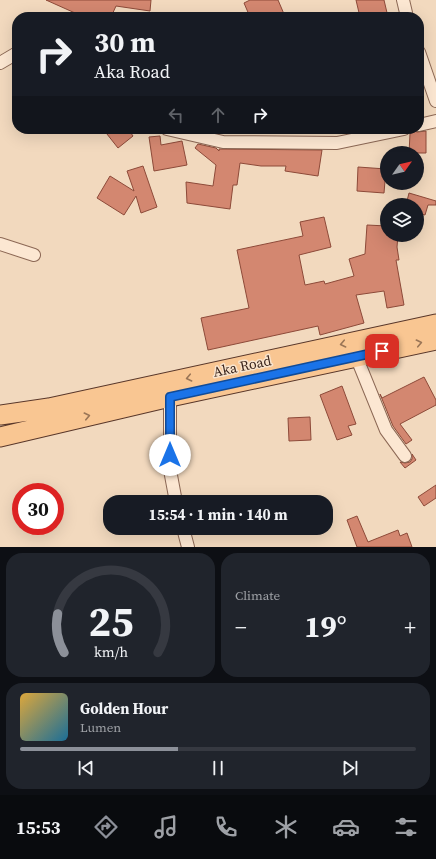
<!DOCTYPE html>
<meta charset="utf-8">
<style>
body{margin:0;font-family:"Source Serif 4",serif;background:#20242c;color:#f1f3f6;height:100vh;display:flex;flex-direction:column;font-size:15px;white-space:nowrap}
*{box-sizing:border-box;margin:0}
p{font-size:13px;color:#9ea1a6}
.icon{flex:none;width:22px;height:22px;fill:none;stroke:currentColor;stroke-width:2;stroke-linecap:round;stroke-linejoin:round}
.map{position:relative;height:547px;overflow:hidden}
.drawer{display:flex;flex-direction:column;gap:6px;padding:6px;background:#0d0f14;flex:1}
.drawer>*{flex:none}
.guide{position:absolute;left:12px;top:12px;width:412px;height:122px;border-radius:16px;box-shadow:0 4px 16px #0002;background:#171b24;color:#f1f3f6;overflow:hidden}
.needle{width:26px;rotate:56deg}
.buttons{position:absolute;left:380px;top:146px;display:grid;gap:8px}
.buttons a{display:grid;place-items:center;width:44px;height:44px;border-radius:50%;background:#171b24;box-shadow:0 4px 16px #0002;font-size:20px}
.speed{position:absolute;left:12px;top:483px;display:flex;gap:8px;font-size:20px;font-weight:700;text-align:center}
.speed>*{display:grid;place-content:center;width:52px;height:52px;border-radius:50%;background:#171b24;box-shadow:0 4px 16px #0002;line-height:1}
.speed .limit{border:6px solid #d22;background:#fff;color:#111}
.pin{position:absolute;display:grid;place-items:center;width:34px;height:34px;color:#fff;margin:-17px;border-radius:8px;box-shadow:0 2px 6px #0006}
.me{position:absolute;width:44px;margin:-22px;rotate:0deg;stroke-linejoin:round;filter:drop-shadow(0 0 3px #0008)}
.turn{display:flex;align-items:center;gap:14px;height:84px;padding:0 16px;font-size:18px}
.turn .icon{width:52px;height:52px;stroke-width:2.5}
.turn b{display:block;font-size:28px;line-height:34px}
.lanes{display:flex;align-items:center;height:38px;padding:0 16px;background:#0003;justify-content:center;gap:20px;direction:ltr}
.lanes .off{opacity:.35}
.big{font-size:30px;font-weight:700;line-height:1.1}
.drawer .widget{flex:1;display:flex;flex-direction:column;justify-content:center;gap:6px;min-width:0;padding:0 14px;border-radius:16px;background:#20242c}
.drawer .dial{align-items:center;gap:0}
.dial svg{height:104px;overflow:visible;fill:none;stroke:#363941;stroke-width:7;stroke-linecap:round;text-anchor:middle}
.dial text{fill:#f1f3f6;stroke:none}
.song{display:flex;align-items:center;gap:12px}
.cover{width:48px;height:48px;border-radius:6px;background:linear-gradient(135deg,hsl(40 70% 55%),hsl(200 70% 35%))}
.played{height:4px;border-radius:2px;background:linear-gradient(90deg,#8c9099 40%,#363941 40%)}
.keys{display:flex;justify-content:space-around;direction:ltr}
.heat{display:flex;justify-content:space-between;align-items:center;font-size:22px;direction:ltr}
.drawer .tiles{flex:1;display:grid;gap:6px;grid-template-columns:1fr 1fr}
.widget:last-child{grid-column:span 2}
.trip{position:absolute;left:103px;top:495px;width:230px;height:40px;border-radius:16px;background:#171b24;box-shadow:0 4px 16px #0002;font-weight:700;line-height:40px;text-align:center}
.tab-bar{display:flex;height:64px;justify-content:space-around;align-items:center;background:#090b0e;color:#9ea1a6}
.tab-bar .icon{width:28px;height:28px}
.tab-bar .on{color:#8c9099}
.tab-bar b{font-size:18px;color:#f1f3f6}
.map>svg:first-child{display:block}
</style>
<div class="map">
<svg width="436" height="547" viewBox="0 0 436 547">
<rect width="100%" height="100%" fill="#f2d9be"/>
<path fill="#d38770" stroke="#8d4a39" d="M46,0H151L150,11L116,6L111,17H84Z
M250,0H278L284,14L277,17H250L244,3Z
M356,0H384L388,17H360Z
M103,129H128L133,136L118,148Z
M411,129L417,132L426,131V153H409L410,134Z
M160,136L161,145L182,141L187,165L154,171L149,137Z
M198,144L216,148L219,151V149L322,150L318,176L285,171L286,166H261L240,163L237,185H233L230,209L187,203L186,182L213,186L216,165L195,148Z
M143,166L157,207L141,213L136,196L124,215L97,198L110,176L134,191L127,171Z
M358,167L386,169L384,193L357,191Z
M409,193L436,201V205H428L425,215L417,213V205H406Z
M324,217L331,247L299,255L305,285L324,281L325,284L354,276L349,259L365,254L367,225L387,226V235H398L397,247L399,260H396L404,305L387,308L384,291L356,295L364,323L320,335L318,326L208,350L201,318L249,308L237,250L303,236L300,222Z
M424,377L436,400V405L400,424L412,440L406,444L393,426L380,394L382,398Z
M342,386L356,424L348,426L352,435L337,440L320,395Z
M310,417L311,440L289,441L288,418Z
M412,454L416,460L405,468L400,462L405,463L410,462L412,459Z
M436,485V498L424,506L418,497Z
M357,516L368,542L398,530L400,536L407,533L412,547H357L347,520Z"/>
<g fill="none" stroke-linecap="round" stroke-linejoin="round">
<defs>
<path id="street" d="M403,0L407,17
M419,52L436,101
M0,63L17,53
M419,125L436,121
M167,129L223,142L337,143L404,129
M0,244L34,255
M356,356L386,430L405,456
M170,397V470L176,502
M183,528L188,547"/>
<path id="primary" d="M0,415L49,408L436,324
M0,437L170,397L436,340"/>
</defs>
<use href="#street" stroke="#8c6855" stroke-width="14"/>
<use href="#primary" stroke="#59372a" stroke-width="21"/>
<use href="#street" stroke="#fce7d2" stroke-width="12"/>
<use href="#primary" stroke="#f9c692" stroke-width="19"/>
</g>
<defs><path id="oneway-chevron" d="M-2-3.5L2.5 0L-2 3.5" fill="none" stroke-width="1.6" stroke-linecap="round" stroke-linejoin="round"/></defs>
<g stroke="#9a7556">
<use href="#oneway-chevron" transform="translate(419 343) rotate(-12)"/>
<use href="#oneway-chevron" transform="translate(343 344) rotate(168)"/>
<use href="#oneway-chevron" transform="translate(189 378) rotate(168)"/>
<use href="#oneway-chevron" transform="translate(87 416) rotate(-13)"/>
</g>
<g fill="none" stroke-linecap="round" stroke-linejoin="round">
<defs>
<path id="route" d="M170,455V397L382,351"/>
</defs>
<use href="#route" stroke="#114b97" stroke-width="10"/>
<use href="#route" stroke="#1a73e8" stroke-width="7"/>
</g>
<g text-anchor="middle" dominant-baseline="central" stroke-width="3" stroke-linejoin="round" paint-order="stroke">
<g font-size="14" fill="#3a241b" stroke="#f8e4ce">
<text transform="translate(242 366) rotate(-12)">Aka Road</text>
</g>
</g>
</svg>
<div class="buttons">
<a><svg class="needle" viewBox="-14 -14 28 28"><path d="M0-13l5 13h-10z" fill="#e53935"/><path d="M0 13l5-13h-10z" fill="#9ea1a6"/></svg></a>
<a><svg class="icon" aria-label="layers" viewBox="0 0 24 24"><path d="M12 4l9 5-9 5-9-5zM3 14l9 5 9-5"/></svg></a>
</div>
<div class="speed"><div class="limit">30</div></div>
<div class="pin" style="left:382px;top:351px;background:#d93025"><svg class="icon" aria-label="arrive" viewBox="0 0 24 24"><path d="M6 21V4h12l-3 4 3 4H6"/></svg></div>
<svg class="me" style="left:170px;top:455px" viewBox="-20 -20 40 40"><circle r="19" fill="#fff"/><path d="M0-13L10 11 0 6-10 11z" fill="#1a73e8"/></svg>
<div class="trip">15:54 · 1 min · 140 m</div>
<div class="guide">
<div class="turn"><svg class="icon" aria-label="right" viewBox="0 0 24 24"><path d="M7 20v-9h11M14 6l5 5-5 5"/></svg><div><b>30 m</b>Aka Road</div></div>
<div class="lanes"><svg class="icon off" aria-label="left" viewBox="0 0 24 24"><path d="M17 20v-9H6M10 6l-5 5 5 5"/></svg><svg class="icon off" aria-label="ahead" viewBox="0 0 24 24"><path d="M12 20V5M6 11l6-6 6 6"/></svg><svg class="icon" aria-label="right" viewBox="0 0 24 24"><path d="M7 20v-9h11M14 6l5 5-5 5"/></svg></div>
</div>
</div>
<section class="drawer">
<div class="tiles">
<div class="widget dial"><svg viewBox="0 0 100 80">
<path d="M14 69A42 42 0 1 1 86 69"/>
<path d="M14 69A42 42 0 0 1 9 39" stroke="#8c9099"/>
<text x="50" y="56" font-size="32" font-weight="700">25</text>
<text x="50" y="72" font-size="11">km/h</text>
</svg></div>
<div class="widget"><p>Climate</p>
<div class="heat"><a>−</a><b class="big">19°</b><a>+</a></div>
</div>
<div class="widget">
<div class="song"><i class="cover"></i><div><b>Golden Hour</b><p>Lumen</p></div></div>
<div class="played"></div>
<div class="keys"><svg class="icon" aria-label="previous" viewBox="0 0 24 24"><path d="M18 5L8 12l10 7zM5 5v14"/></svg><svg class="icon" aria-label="pause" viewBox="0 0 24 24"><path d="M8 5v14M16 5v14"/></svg><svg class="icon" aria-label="next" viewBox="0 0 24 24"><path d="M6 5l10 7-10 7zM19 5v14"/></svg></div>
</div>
</div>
</section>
<nav class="tab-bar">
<b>15:53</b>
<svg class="icon on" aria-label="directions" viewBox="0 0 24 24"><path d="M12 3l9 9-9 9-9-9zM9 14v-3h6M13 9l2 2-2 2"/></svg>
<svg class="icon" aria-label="music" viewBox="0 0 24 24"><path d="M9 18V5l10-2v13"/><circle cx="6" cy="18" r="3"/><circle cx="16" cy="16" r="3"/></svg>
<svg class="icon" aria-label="phone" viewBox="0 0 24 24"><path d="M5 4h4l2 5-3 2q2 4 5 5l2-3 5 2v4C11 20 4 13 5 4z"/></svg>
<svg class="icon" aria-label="climate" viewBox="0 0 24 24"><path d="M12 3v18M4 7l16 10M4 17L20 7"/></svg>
<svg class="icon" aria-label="car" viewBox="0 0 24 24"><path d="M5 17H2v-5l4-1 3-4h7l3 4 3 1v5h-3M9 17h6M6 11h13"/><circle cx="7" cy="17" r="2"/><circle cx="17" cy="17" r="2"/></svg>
<svg class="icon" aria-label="filters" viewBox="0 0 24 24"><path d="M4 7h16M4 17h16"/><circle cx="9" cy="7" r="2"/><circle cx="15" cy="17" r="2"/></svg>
</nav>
